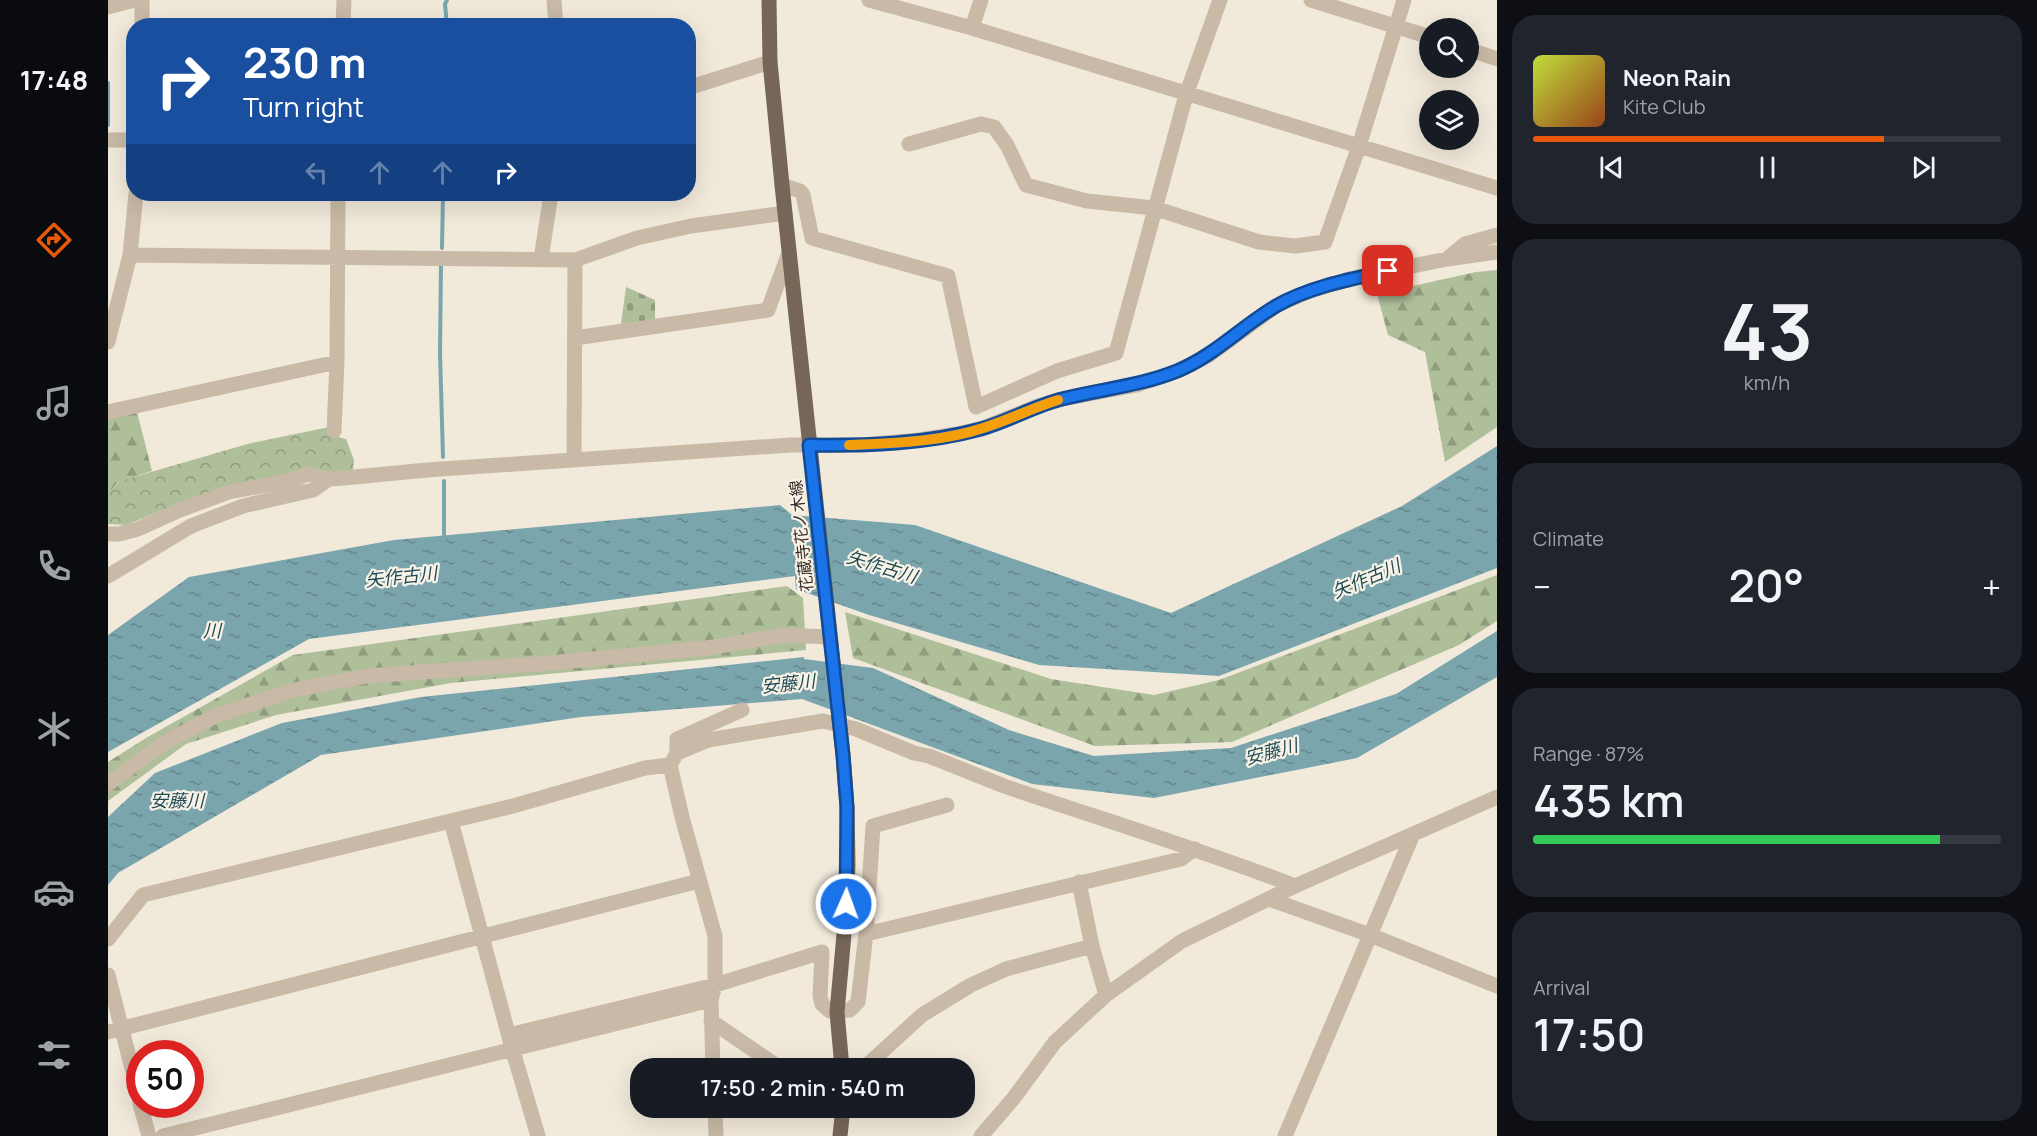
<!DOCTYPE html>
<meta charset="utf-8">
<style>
body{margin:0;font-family:Manrope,"Noto Sans JP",sans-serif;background:#20242c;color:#f1f3f6;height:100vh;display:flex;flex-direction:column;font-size:22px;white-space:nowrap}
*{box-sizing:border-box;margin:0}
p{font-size:20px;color:#9ea1a6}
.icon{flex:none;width:33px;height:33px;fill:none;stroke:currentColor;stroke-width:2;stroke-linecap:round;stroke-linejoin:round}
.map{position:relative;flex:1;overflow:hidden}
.side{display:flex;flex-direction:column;gap:15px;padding:15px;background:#0d0f14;width:540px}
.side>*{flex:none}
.hud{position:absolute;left:18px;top:18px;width:570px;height:183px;border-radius:24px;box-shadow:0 6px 24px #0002;background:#1a4fa0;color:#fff;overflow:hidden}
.buttons{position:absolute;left:1311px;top:18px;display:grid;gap:12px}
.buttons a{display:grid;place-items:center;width:60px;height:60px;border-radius:50%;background:#171b24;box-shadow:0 6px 24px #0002;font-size:30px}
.speed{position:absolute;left:18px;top:1040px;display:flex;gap:12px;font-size:30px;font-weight:700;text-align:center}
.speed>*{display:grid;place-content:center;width:78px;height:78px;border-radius:50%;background:#171b24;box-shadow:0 6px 24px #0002;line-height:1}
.speed .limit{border:9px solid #d22;background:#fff;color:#111}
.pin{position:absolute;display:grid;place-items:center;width:51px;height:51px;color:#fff;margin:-26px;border-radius:12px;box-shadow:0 3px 9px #0006}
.me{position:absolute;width:66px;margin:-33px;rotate:2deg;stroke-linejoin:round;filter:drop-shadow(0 0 4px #0008)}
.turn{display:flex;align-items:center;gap:21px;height:126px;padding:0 18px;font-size:27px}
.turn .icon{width:78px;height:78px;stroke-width:2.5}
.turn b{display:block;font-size:42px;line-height:51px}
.lanes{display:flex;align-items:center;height:57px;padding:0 18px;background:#0003;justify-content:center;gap:30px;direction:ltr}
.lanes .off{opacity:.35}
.big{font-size:45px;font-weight:600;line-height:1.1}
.side .card{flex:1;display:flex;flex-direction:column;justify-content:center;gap:9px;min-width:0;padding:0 21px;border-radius:24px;background:#20242c}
.side .dial{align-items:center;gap:0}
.dial b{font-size:78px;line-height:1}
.song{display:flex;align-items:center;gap:18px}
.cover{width:72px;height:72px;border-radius:9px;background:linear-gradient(135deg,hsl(70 70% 55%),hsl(20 70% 35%))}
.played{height:6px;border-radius:3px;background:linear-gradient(90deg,#ea580c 75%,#363941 75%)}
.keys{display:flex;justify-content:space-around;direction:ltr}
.heat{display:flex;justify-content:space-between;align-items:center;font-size:33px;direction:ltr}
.charge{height:9px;border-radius:4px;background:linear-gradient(90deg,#34c759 87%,#363941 0)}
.trip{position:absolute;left:522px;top:1058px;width:345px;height:60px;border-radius:24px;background:#171b24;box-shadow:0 6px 24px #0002;font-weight:600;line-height:60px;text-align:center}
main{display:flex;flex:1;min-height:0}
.tab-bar{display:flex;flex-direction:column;width:108px;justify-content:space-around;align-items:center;background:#090b0e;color:#9ea1a6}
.tab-bar .icon{width:42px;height:42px}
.tab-bar .selected{color:#ea580c}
.tab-bar b{font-size:27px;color:#f1f3f6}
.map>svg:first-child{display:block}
</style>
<main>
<nav class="tab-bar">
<b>17:48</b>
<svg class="icon selected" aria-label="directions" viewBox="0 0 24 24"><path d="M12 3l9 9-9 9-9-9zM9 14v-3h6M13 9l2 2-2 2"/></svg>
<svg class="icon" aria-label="music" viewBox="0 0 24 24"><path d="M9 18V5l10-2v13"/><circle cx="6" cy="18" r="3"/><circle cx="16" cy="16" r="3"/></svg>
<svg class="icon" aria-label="phone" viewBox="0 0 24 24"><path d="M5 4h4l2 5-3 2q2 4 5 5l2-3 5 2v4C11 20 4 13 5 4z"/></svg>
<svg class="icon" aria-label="climate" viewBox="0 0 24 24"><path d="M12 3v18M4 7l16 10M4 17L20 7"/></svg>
<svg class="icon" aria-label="car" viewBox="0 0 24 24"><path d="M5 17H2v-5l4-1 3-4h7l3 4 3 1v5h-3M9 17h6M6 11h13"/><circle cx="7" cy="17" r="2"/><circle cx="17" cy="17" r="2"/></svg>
<svg class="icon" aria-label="filters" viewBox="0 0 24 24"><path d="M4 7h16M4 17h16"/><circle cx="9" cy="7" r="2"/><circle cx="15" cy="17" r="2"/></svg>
</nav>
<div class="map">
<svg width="1389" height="1136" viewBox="0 0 1389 1136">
<defs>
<pattern id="forest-firs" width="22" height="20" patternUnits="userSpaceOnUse" patternTransform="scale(1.5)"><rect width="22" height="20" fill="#afbf9a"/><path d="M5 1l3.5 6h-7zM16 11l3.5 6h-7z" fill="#8f9c7e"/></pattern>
<pattern id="cemetery-stones" width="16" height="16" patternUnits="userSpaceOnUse" patternTransform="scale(1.5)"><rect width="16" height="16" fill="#afbf9a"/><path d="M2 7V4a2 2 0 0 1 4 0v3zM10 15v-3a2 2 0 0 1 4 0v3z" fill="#8f9c7e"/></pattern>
<pattern id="park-crowns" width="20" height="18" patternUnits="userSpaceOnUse" patternTransform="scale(1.5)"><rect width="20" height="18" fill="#afbf9a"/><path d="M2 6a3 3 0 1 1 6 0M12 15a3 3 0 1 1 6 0" fill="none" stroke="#8f9c7e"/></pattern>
<pattern id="water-ripples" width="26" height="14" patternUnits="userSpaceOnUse" patternTransform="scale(1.5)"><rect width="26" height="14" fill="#7aa5ad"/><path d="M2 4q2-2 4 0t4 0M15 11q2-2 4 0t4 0" fill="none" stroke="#65878d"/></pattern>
</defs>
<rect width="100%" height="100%" fill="#f1e9da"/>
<path fill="url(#forest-firs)" d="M1389,270V427L1337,462L1317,352L1280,335L1269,294L1368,272Z
M29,412L44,471L10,482L0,494V419Z
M1389,575V621L1351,645L1124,742L987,746L745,658L737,612L943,679L1046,695L1111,680Z
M679,586L695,598L698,650L343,683L168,715L78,744L0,801V762L38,738L185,655Z"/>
<path fill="url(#cemetery-stones)" d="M518,287L547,300V320L513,324Z"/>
<path fill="url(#park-crowns)" d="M231,425L234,433L227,436L238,439L246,460L245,470L72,503L18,525L0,524V493L12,481L143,443Z"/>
<path fill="url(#water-ripples)" d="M1389,446V568L1111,676L931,665L761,615L688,589L687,576L201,639L0,752V635L81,577L286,540L672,505L684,515L807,525L1063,613L1294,506Z
M1389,631V677L1249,758L1046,798L924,784L694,699L473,717L213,755L10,873L0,885V817L47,773L174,723L313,697L696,657V659L765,668L901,730L986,756L1123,748L1288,694Z"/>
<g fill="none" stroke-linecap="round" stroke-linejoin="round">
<path stroke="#7aa5ad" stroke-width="4" d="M339,0L337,4L339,26
M0,83V125
M334,248L335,194
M333,263L332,353L335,457
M336,481V540"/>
<path stroke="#c8baa6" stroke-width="15" d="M446,0L448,26
M761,0L864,28L1389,188
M1203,0L1322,37
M0,7L27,0
M34,26V0
M235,26L236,0
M864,28L873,0
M1360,49L1389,59
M580,88L662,62
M0,140H26
M801,144L873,124L886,127L899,145L918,185L979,201L1046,208L1151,242L1187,246L1217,242L1251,146L1296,0
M674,185L692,191L695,195L704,238L840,276L868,407L949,371L1008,353L1078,95L1112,0
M22,255L467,260L529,238L583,226L677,213
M433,259L443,194
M1339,259L1357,244L1389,235
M467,338L660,310L681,253
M0,342L22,255L28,194
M0,412L229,362
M226,431L229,362L230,194
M466,460L467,260
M0,534H11L30,529L72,510L121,492L185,480L199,474L221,479L236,478L319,470L683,445H754L811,440L849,434L875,428L930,406L954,399L1029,385L1070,371L1101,355L1168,306L1199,292L1241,279L1339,259L1389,252
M0,576L83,526L135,506L205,490L221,479
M569,753V739L634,710
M0,784L56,743L109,715L186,690L259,676L442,663L599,648L676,635L722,637
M343,821L404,1048L430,1136
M971,882L984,946L998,995
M1161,899L1262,935L1389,986
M758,934L1073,859L1087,849
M0,939L35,895L405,806L537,768L562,765
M0,975L32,1100
M603,1021L672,1068
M0,1032L591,881
M401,1035L607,985L714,952L712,996L714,1004L722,1011L742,1010L750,1002L758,934L765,826L839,805
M605,1068L603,1000L607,985V936L574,817L562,765L569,753L600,740L715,721L748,729L806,753L821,756L896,786C993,819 1091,849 1187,886
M756,1068L814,1015L863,985L898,969L984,946
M32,1104L41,1136
M607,1107L608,1136
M55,1136L603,1000
M873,1136L905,1099L947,1042L998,995L1074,941L1187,886L1389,797
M1177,1136L1305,834"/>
<path stroke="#766658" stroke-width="15" d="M661,0L662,62L674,185L735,755L739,807L740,865L737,923L729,1012L734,1068
M732,1136L735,1107"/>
</g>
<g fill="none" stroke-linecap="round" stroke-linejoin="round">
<defs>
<path id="route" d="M738,904L739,807L735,755L701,445C758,446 818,444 873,429C901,421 926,406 954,399C993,389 1032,386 1069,371C1106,356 1134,326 1168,306C1201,287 1243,279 1280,271"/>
</defs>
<use href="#route" stroke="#114b97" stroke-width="15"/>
<use href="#route" stroke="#1a73e8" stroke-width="10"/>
<path stroke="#f59e0b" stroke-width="10" d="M741,445C785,443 834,442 875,428C901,420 924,408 950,400"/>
</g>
<g text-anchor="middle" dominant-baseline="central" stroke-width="4.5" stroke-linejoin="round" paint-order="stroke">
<g font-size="16" fill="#352d27" stroke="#f9f2e6">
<text transform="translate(693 536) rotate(-96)">花蔵寺花ノ木線</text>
</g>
<g font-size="18" font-style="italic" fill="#1e4b55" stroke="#f9f2e6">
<text transform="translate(774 566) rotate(17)">矢作古川</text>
<text transform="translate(293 576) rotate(-6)">矢作古川</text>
<text transform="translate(1258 578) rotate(-23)">矢作古川</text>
<text x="104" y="630">川</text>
<text transform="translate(680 683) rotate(-6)">安藤川</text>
<text transform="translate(1163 751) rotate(-15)">安藤川</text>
<text x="69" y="800">安藤川</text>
</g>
</g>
</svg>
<div class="buttons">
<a><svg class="icon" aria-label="search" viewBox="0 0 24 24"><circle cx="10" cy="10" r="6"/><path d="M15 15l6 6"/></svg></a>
<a><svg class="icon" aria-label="layers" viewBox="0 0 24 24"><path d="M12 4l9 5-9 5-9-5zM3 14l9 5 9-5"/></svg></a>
</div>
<div class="speed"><div class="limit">50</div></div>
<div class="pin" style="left:1280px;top:271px;background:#d93025"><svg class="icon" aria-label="arrive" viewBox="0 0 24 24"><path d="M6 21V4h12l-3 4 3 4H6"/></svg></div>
<svg class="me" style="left:738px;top:904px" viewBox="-20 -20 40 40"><circle r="17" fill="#1a73e8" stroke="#fff" stroke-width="3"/><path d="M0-11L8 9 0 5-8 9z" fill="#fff"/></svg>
<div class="trip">17:50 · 2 min · 540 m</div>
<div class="hud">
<div class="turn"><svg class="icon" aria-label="right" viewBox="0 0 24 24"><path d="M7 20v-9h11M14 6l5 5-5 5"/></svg><div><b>230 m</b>Turn right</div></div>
<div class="lanes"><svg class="icon off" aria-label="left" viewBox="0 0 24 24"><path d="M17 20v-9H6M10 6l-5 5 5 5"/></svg><svg class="icon off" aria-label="ahead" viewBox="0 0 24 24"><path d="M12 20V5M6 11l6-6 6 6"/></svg><svg class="icon off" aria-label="ahead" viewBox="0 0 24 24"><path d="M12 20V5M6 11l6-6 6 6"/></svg><svg class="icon" aria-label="right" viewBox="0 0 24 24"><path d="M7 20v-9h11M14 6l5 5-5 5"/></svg></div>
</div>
</div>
<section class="side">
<div class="card">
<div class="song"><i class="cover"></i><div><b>Neon Rain</b><p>Kite Club</p></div></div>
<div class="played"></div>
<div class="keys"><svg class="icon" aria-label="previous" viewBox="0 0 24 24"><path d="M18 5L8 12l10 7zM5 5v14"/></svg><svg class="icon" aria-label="pause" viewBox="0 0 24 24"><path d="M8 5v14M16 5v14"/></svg><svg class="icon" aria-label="next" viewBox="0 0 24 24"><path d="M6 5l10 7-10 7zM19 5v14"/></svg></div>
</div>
<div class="card dial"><b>43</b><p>km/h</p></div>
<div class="card"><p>Climate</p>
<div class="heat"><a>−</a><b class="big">20°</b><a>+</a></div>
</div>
<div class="card"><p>Range · 87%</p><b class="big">435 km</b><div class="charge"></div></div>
<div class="card"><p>Arrival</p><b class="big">17:50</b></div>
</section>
</main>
